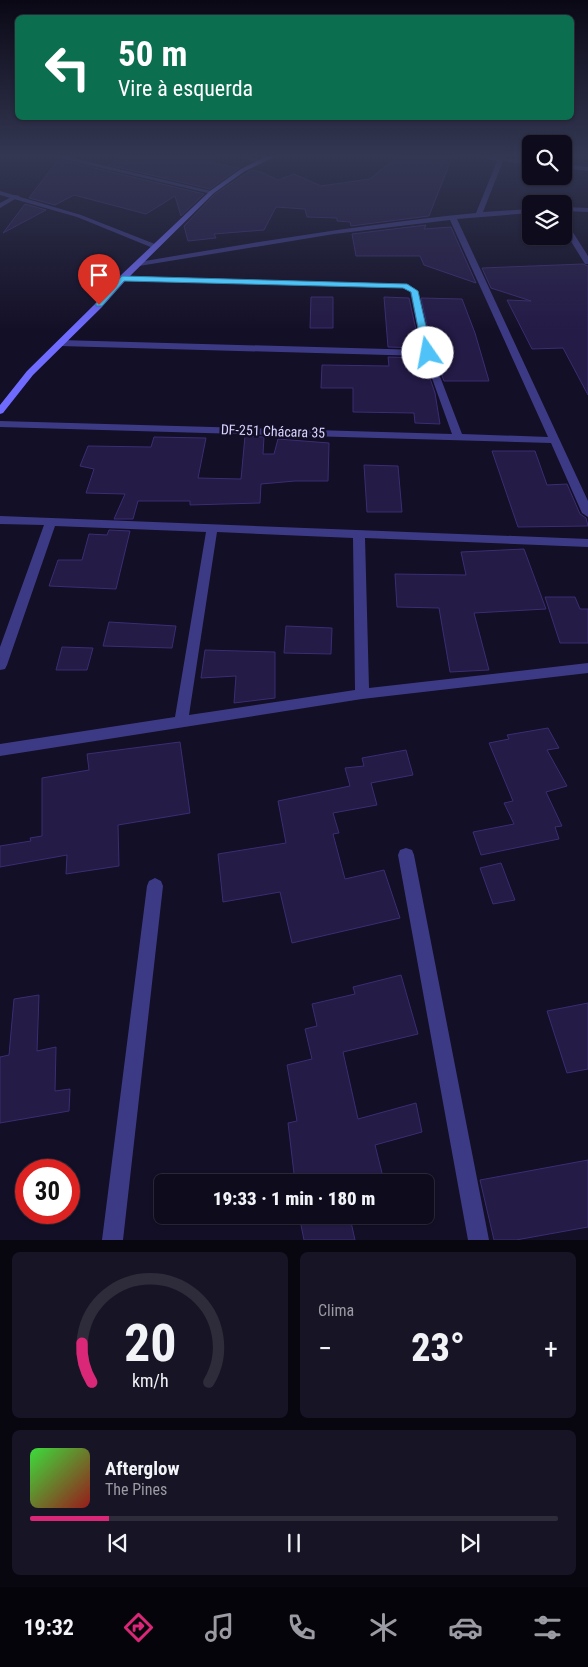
<!DOCTYPE html>
<html lang="pt">
<meta charset="utf-8">
<style>
body{margin:0;font-family:"Roboto Condensed",sans-serif;background:#171425;color:#f1f3f6;height:100vh;display:flex;flex-direction:column;font-size:19px;white-space:nowrap}
*{box-sizing:border-box;margin:0}
p{font-size:16px;color:#9b9ba3}
.icon{flex:none;width:28px;height:28px;fill:none;stroke:currentColor;stroke-width:2;stroke-linecap:round;stroke-linejoin:round}
.map{position:relative;height:1240px;overflow:hidden}
.details{display:flex;flex-direction:column;gap:12px;padding:12px;background:#08060f;flex:1}
.details>*{flex:none}
.top-card{position:absolute;left:15px;top:15px;width:559px;height:105px;border-radius:8px;box-shadow:0 1px 4px #0004,0 0 0 1px #2e2b3b;background:#0b6e4f;color:#fff;overflow:hidden}
.controls{position:absolute;left:522px;top:135px;display:grid;gap:10px}
.controls a{display:grid;place-items:center;width:50px;height:50px;border-radius:8px;background:#0e0b1c;box-shadow:0 1px 4px #0004,0 0 0 1px #2e2b3b;font-size:25px}
.speed{position:absolute;left:15px;top:1159px;display:flex;gap:10px;font-size:25px;font-weight:700;text-align:center}
.speed>*{display:grid;place-content:center;width:65px;height:65px;border-radius:50%;background:#0e0b1c;box-shadow:0 1px 4px #0004,0 0 0 1px #2e2b3b;line-height:1}
.speed .limit{border:8px solid #d22;background:#fff;color:#111}
.pin{position:absolute;display:grid;place-items:center;width:42px;height:42px;color:#fff;margin:-51px -21px;border-radius:50% 50% 50% 0;rotate:-45deg;box-shadow:0 0 5px #0007}
.pin .icon{rotate:45deg}
.me{position:absolute;width:55px;margin:-28px;rotate:348deg;stroke-linejoin:round;filter:drop-shadow(0 0 4px #0008)}
.turn{display:flex;align-items:center;gap:18px;height:105px;padding:0 20px;font-size:22px}
.turn .icon{width:65px;height:65px;stroke-width:2.5}
.turn b{display:block;font-size:35px;line-height:42px}
.big{font-size:38px;font-weight:800;line-height:1.1}
.details .card{flex:1;display:flex;flex-direction:column;justify-content:center;gap:8px;min-width:0;padding:0 18px;border-radius:8px;background:#171425}
.details .dial{align-items:center;gap:0}
.dial svg{height:130px;overflow:visible;fill:none;stroke:#2e2b3b;stroke-width:7;stroke-linecap:round;text-anchor:middle}
.dial text{fill:#f1f3f6;stroke:none}
.song{display:flex;align-items:center;gap:15px}
.cover{width:60px;height:60px;border-radius:8px;background:linear-gradient(135deg,hsl(120 70% 55%),hsl(0 70% 35%))}
.played{height:5px;border-radius:2px;background:linear-gradient(90deg,#db2777 15%,#2e2b3b 15%)}
.keys{display:flex;justify-content:space-around;direction:ltr}
.heat{display:flex;justify-content:space-between;align-items:center;font-size:28px;direction:ltr}
.details .tiles{flex:1;display:grid;gap:12px;grid-template-columns:1fr 1fr}
.card:last-child{grid-column:span 2}
.trip{position:absolute;left:154px;top:1174px;width:280px;height:50px;border-radius:8px;background:#0e0b1c;box-shadow:0 1px 4px #0004,0 0 0 1px #2e2b3b;font-weight:800;line-height:50px;text-align:center}
.tabs{display:flex;height:80px;justify-content:space-around;align-items:center;background:#06040b;color:#9b9ba3}
.tabs .icon{width:35px;height:35px}
.tabs .on{color:#db2777}
.tabs b{font-size:22px;color:#f1f3f6}
.map>svg:first-child{display:block}
</style>
<div class="map">
<svg width="588" height="1240" viewBox="0 0 588 1240">
<rect width="100%" height="100%" fill="#130f26"/>
<path fill="#241b47" stroke="#3b2d73" d="M119,157H215L209,162L239,168L210,189L108,165Z
M397,157H452L429,216L351,226L350,222L337,221V218L307,217L305,209L276,207L264,230L214,234L216,238L188,241L184,226L215,194L251,170L261,172L278,180L294,174L321,186L370,179Z
M58,160L82,165L204,194L181,216L175,196L146,214L74,195L55,205L29,198Z
M25,204L46,210L3,233Z
M426,225L424,229L451,227L476,283L424,265L420,256H356L352,234Z
M583,264L588,266V395L563,348L532,349L507,300L531,301L491,288L482,268Z
M311,297H333V328H310Z
M384,297L409,298L420,348L388,347Z
M421,298L462,299L475,333L489,381H444L433,352Z
M388,357L423,358L435,393L440,424L415,423L414,413L353,412V388H321L322,365L389,366Z
M245,436L264,437L263,454H274L278,439L329,443L328,481H295L261,484L260,503L190,505V501H138L133,519H114L125,494L86,493L94,469L80,466L88,446L151,447L154,437L206,438L198,478L241,479Z
M492,451H535L547,485L567,484L580,514L586,518L588,526L518,527Z
M364,465L398,466L402,512H367Z
M109,530L130,531L116,589L49,586L58,560H82L89,534L107,535Z
M524,549L546,609L474,613L489,670L450,672L439,608L397,607L395,574L466,575L461,552Z
M545,597H575L580,609H588V643H560Z
M109,622L176,626L172,648L103,646Z
M286,626L332,628L331,654L284,653Z
M62,647L93,648L87,670H56Z
M205,650L275,652V698L234,703L236,676L201,678Z
M548,728L559,748L547,750L567,786L546,792L562,826L555,827L559,839L481,855L473,832L514,824L504,803L513,801L489,743L509,739L507,735Z
M180,742L190,813L118,825L119,866L66,874L67,855L0,867V846L31,841L30,838L42,836V778L89,770L87,754Z
M406,750L413,775L371,783L377,805L333,813L339,833L333,834L345,879L384,870L400,918L292,943L280,892L223,902L218,854L286,843L278,801L350,786L345,768L364,766L362,758Z
M501,863L515,900L493,904L480,868Z
M401,975L418,1034L343,1052L358,1119L416,1103L422,1132L375,1145L383,1177L361,1182H295L288,1123L297,1121L287,1065L312,1059L305,1029L317,1026L312,1004L355,994L353,987Z
M39,995L37,1051L56,1047L55,1091L70,1089L69,1111L0,1123V1057L9,1055L14,999Z
M588,1003V1069L567,1073L547,1011Z
M588,1160V1227L516,1240H494L480,1180Z
M299,1215H368L369,1217L351,1222L355,1240H304Z"/>
<g fill="none" stroke-linecap="round" stroke-linejoin="round">
<path fill="#3d3a85" fill-rule="evenodd" d="M15,195L20,196L0,208V203Z"/>
<path fill="#3d3a85" fill-rule="evenodd" d="M55,157H68L215,192L212,194Z
M240,157H251L263,162L260,164Z
M480,157H501L531,161V165L503,161L483,212L531,209V213L457,219L588,501V517L582,513L551,443L0,427V421L452,434L424,356L60,346L56,343L60,340L422,350L410,292L403,288L120,280L119,278L123,276L408,284L418,291L431,353L462,434L548,437L450,220L334,234L139,266L135,264L139,262C251,243 364,224 476,213L497,161Z
M564,164L588,167V171L564,168Z
M0,191L81,215L160,246L153,248L77,217L0,195Z
M564,207L588,208V212L564,211Z
M564,223H567L588,256V264H585L564,230Z
M0,516L588,539V547L365,538L369,688L588,663V673L362,699L0,756V744L175,717L206,532L55,526L7,665L5,669L0,670V647L44,525L0,524ZM217,532L353,538L355,690L189,715Z
M406,848L412,850L414,855L489,1240H468L398,855L400,850Z
M155,878L161,881L163,886L123,1240H102L147,886L149,881Z"/>
<path fill="#6f6bff" fill-rule="evenodd" d="M265,157H274L245,171L214,193L126,280L102,307L33,375L3,413L0,414V405L27,371L96,303L120,276L210,191L241,169Z"/>
</g>
<linearGradient id="sky" x2="0" y2="1"><stop stop-color="#0a0815"/><stop offset="0.47" stop-color="#333752"/><stop offset="1" stop-color="#333752" stop-opacity="0"/></linearGradient>
<rect width="588" height="331" fill="url(#sky)"/>
<path fill="#4fc3f7" stroke="#337fa1" d="M122,276L407,284L418,291L432,353L428,356L423,353L411,292L403,288L124,281L102,306H96V303Z"/>
<g text-anchor="middle" dominant-baseline="central" stroke-width="5" stroke-linejoin="round" paint-order="stroke">
<g font-size="14" fill="#d9d4ff" stroke="#130f26">
<text transform="translate(273 431) rotate(2)">DF-251 Chácara 35</text>
</g>
</g>
</svg>
<div class="controls">
<a><svg class="icon" aria-label="search" viewBox="0 0 24 24"><circle cx="10" cy="10" r="6"/><path d="M15 15l6 6"/></svg></a>
<a><svg class="icon" aria-label="layers" viewBox="0 0 24 24"><path d="M12 4l9 5-9 5-9-5zM3 14l9 5 9-5"/></svg></a>
</div>
<div class="speed"><div class="limit">30</div></div>
<div class="pin" style="left:99px;top:305px;background:#d93025"><svg class="icon" aria-label="arrive" viewBox="0 0 24 24"><path d="M6 21V4h12l-3 4 3 4H6"/></svg></div>
<svg class="me" style="left:428px;top:353px" viewBox="-20 -20 40 40"><circle r="19" fill="#fff"/><path d="M0-13L10 11 0 6-10 11z" fill="#4fc3f7"/></svg>
<div class="trip">19:33 · 1 min · 180 m</div>
<div class="top-card">
<div class="turn"><svg class="icon" aria-label="left" viewBox="0 0 24 24"><path d="M17 20v-9H6M10 6l-5 5 5 5"/></svg><div><b>50 m</b>Vire à esquerda</div></div>
</div>
</div>
<section class="details">
<div class="tiles">
<div class="card dial"><svg viewBox="0 0 100 80">
<path d="M14 69A42 42 0 1 1 86 69"/>
<path d="M14 69A42 42 0 0 1 8 45" stroke="#db2777"/>
<text x="50" y="56" font-size="32" font-weight="700">20</text>
<text x="50" y="72" font-size="11">km/h</text>
</svg></div>
<div class="card"><p>Clima</p>
<div class="heat"><a>−</a><b class="big">23°</b><a>+</a></div>
</div>
<div class="card">
<div class="song"><i class="cover"></i><div><b>Afterglow</b><p>The Pines</p></div></div>
<div class="played"></div>
<div class="keys"><svg class="icon" aria-label="previous" viewBox="0 0 24 24"><path d="M18 5L8 12l10 7zM5 5v14"/></svg><svg class="icon" aria-label="pause" viewBox="0 0 24 24"><path d="M8 5v14M16 5v14"/></svg><svg class="icon" aria-label="next" viewBox="0 0 24 24"><path d="M6 5l10 7-10 7zM19 5v14"/></svg></div>
</div>
</div>
</section>
<nav class="tabs">
<b>19:32</b>
<svg class="icon on" aria-label="directions" viewBox="0 0 24 24"><path d="M12 3l9 9-9 9-9-9zM9 14v-3h6M13 9l2 2-2 2"/></svg>
<svg class="icon" aria-label="music" viewBox="0 0 24 24"><path d="M9 18V5l10-2v13"/><circle cx="6" cy="18" r="3"/><circle cx="16" cy="16" r="3"/></svg>
<svg class="icon" aria-label="phone" viewBox="0 0 24 24"><path d="M5 4h4l2 5-3 2q2 4 5 5l2-3 5 2v4C11 20 4 13 5 4z"/></svg>
<svg class="icon" aria-label="climate" viewBox="0 0 24 24"><path d="M12 3v18M4 7l16 10M4 17L20 7"/></svg>
<svg class="icon" aria-label="car" viewBox="0 0 24 24"><path d="M5 17H2v-5l4-1 3-4h7l3 4 3 1v5h-3M9 17h6M6 11h13"/><circle cx="7" cy="17" r="2"/><circle cx="17" cy="17" r="2"/></svg>
<svg class="icon" aria-label="filters" viewBox="0 0 24 24"><path d="M4 7h16M4 17h16"/><circle cx="9" cy="7" r="2"/><circle cx="15" cy="17" r="2"/></svg>
</nav>
